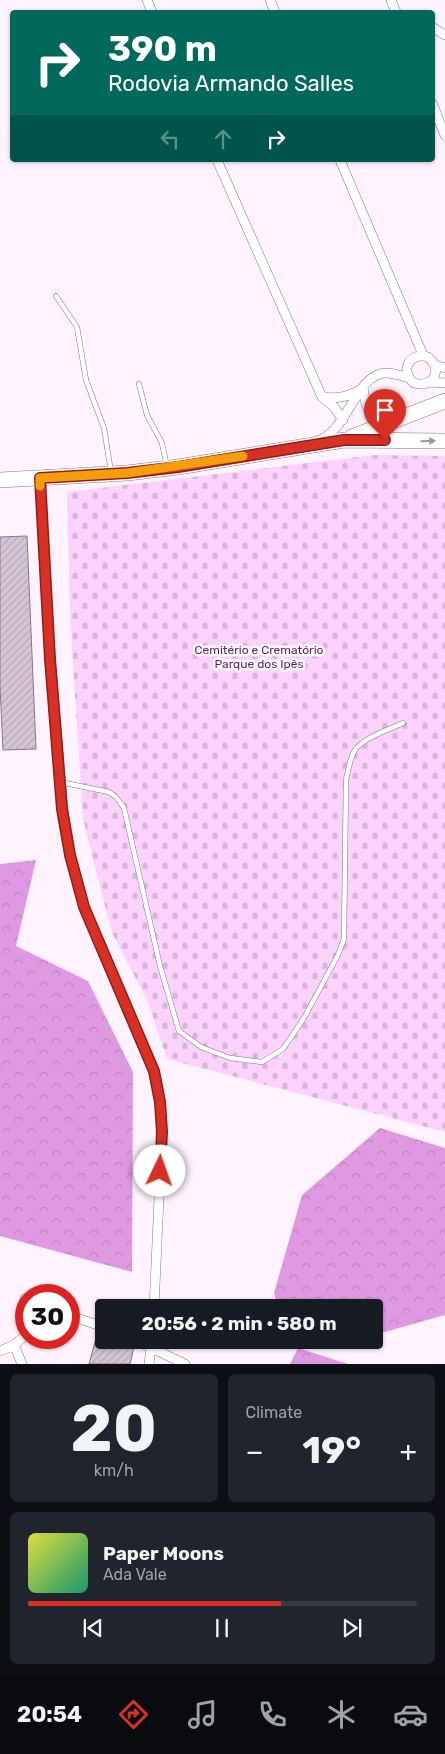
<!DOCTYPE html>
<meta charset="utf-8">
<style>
body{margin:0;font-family:Rubik,sans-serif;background:#20242c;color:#f1f3f6;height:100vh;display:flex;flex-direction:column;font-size:19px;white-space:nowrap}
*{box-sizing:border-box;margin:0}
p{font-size:16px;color:#9ea1a6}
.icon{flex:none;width:28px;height:28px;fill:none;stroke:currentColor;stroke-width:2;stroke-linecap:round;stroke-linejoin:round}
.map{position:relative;height:1364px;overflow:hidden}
.panel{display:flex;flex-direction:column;gap:10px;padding:10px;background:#0d0f14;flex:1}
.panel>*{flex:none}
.banner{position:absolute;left:10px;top:10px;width:425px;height:152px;border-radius:5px;box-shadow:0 1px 4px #0004;background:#00695c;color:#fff;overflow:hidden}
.speed{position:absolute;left:15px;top:1284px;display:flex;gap:10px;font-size:25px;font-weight:700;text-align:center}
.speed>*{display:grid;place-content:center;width:65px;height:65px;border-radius:50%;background:#171b24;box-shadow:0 1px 4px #0004;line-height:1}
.speed .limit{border:8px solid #d22;background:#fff;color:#111}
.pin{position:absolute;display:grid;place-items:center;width:42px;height:42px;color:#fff;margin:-51px -21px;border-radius:50% 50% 50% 0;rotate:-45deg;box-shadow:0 0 5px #0007}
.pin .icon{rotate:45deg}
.me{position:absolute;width:55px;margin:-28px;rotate:3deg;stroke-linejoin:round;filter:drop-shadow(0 0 4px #0008)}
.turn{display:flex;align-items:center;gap:18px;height:105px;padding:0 15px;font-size:22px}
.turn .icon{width:65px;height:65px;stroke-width:2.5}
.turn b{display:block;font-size:35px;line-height:42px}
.lanes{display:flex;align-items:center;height:48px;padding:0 15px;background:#0003;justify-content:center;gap:25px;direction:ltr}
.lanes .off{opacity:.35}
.big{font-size:38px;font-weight:700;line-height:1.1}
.panel .tile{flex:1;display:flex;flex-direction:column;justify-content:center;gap:8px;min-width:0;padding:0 18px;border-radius:8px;background:#20242c}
.panel .dial{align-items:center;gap:0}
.dial b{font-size:65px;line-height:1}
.song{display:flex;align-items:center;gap:15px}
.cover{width:60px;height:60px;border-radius:8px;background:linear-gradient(135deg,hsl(60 70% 55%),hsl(160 70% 35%))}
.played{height:5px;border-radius:2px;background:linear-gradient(90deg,#d93025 65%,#363941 65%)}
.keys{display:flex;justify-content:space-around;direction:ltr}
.heat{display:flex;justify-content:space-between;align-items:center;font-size:28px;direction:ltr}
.panel .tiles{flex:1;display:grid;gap:10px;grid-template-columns:1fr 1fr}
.tile:last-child{grid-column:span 2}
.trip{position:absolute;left:95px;top:1299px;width:288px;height:50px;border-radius:5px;background:#171b24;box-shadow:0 1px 4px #0004;font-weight:700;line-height:50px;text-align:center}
.menu{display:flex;height:80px;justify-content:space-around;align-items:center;background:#090b0e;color:#9ea1a6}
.menu .icon{width:35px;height:35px}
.menu .current{color:#d93025}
.menu b{font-size:22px;color:#f1f3f6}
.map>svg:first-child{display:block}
</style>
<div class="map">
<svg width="445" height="1364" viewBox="0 0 445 1364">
<defs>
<pattern id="forest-crowns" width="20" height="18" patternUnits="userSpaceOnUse" patternTransform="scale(1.25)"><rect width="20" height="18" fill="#df99e1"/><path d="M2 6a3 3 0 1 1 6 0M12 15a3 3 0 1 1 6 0" fill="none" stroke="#bf83c1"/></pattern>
<pattern id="cemetery-stones" width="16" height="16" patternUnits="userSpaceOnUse" patternTransform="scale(1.25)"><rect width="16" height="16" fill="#fbd2fc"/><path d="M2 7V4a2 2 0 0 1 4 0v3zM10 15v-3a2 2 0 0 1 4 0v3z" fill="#d7b4d8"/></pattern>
<pattern id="building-hatch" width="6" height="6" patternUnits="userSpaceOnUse" patternTransform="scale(1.25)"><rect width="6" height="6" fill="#d5c4d5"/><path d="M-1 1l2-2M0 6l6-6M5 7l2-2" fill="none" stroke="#b7a8b7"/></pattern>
</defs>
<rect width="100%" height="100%" fill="#fef3fe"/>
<path fill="url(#forest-crowns)" d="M36,860L16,946L88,981L133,1072L132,1272L0,1236V864Z
M380,1128L445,1148V1315L374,1335V1308L278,1307L274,1293L302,1195Z
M298,1348L348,1364H290Z"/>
<path fill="url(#cemetery-stones)" d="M375,455L445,456V1132L167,1059L148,1002L112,933L83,819L70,614L67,492Z"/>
<path fill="url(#building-hatch)" stroke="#877787" d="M27,536L36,749L3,750L0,687V537Z
M98,1331L104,1333V1340H115L134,1347L130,1364H89Z"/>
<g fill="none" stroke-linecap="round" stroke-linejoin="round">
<defs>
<path id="lane" d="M56,296L77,327L86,380L104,428L111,472
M139,384L147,415L162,443L167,467
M60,782L109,792L116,797L124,808L160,966L179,1031L201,1047L230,1058L262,1062L283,1049L304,1018L338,955L344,939L346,780C348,770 350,758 355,750C363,738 390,729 403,723
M23,1297L26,1298"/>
<path id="street" d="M147,0L152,12
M270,0L275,12
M391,0L396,12
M432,27L445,35
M432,103L445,135
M217,160L322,397L334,407L343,420
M340,160L423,355
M435,365C438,379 428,387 414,383C399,371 410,351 428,357L435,365L445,368
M430,382L445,383
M363,388C366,409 367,414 388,423
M322,397C337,399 347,397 360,390
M320,440C348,429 357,373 386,373C394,373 402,376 409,378
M40,478L49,642L63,809L70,855L84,907L153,1071L160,1102L162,1132L154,1308
M69,1317L71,1316L104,1327
M135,1340L185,1364
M14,1345L22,1364
M0,1351L14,1345L26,1335
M149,1364L152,1340"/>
<path id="primary" d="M352,437L445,401
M0,480L127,473L178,467L344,440L445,441"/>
</defs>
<use href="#lane" stroke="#867686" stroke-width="5.5"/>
<use href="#street" stroke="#867686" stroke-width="10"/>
<use href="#primary" stroke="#867686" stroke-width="16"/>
<use href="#lane" stroke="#fff" stroke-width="4.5"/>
<use href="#street" stroke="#fff" stroke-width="9"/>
<use href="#primary" stroke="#fff" stroke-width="15"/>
</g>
<defs><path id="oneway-solid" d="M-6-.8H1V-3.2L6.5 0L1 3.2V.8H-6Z" transform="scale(1.25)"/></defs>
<use fill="#9b989b" href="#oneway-solid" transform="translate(428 441) rotate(-1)"/>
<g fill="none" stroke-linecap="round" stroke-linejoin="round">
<defs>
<path id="route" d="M160,1171L162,1132L160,1102L154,1071L84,907L70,855L62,809L50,659L40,478L127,473L178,467L344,440H385"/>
</defs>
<use href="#route" stroke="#8d1f18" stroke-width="12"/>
<use href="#route" stroke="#d93025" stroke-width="9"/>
<path stroke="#f59e0b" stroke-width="9" d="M40,486V478L127,473L243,456"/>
</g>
<g text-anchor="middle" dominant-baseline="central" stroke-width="5" stroke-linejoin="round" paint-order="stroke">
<g font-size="12" fill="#6a166f" stroke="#fff">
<text x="259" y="650">Cemitério e Crematório<tspan x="259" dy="14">Parque dos Ipês</tspan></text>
</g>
</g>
</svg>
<div class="speed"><div class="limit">30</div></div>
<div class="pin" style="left:385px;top:440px;background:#d93025"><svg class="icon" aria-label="arrive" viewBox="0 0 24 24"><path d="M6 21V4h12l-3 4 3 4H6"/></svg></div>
<svg class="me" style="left:160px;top:1171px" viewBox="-20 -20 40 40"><circle r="19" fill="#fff"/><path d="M0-13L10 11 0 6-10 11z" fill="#d93025"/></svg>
<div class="trip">20:56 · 2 min · 580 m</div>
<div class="banner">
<div class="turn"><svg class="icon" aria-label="right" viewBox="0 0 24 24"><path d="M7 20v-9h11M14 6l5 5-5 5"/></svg><div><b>390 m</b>Rodovia Armando Salles</div></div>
<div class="lanes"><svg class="icon off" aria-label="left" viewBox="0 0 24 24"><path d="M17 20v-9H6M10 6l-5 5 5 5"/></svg><svg class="icon off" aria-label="ahead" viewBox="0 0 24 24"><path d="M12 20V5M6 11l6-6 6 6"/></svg><svg class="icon" aria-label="right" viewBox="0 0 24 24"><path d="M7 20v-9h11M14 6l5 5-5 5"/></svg></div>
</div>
</div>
<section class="panel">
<div class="tiles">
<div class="tile dial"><b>20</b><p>km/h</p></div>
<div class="tile"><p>Climate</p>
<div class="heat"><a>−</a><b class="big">19°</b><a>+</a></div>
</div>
<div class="tile">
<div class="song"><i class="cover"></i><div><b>Paper Moons</b><p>Ada Vale</p></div></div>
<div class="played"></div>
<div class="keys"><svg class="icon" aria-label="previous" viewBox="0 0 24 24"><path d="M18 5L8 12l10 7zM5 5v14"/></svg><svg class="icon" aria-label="pause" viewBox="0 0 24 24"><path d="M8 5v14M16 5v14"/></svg><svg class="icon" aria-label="next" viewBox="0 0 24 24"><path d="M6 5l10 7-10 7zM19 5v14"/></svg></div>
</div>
</div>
</section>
<nav class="menu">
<b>20:54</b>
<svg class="icon current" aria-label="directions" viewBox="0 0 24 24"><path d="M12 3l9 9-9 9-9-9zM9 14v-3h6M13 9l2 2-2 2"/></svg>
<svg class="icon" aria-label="music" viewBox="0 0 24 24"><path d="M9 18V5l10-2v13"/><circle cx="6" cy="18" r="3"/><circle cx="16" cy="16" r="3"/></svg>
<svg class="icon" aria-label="phone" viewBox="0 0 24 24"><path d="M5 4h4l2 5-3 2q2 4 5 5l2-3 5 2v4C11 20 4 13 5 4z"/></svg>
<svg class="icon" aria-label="climate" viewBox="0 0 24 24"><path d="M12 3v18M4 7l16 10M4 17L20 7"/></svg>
<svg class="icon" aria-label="car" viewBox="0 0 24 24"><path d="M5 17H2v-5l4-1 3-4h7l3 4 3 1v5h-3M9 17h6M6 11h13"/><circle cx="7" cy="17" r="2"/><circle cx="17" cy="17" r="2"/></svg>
</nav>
